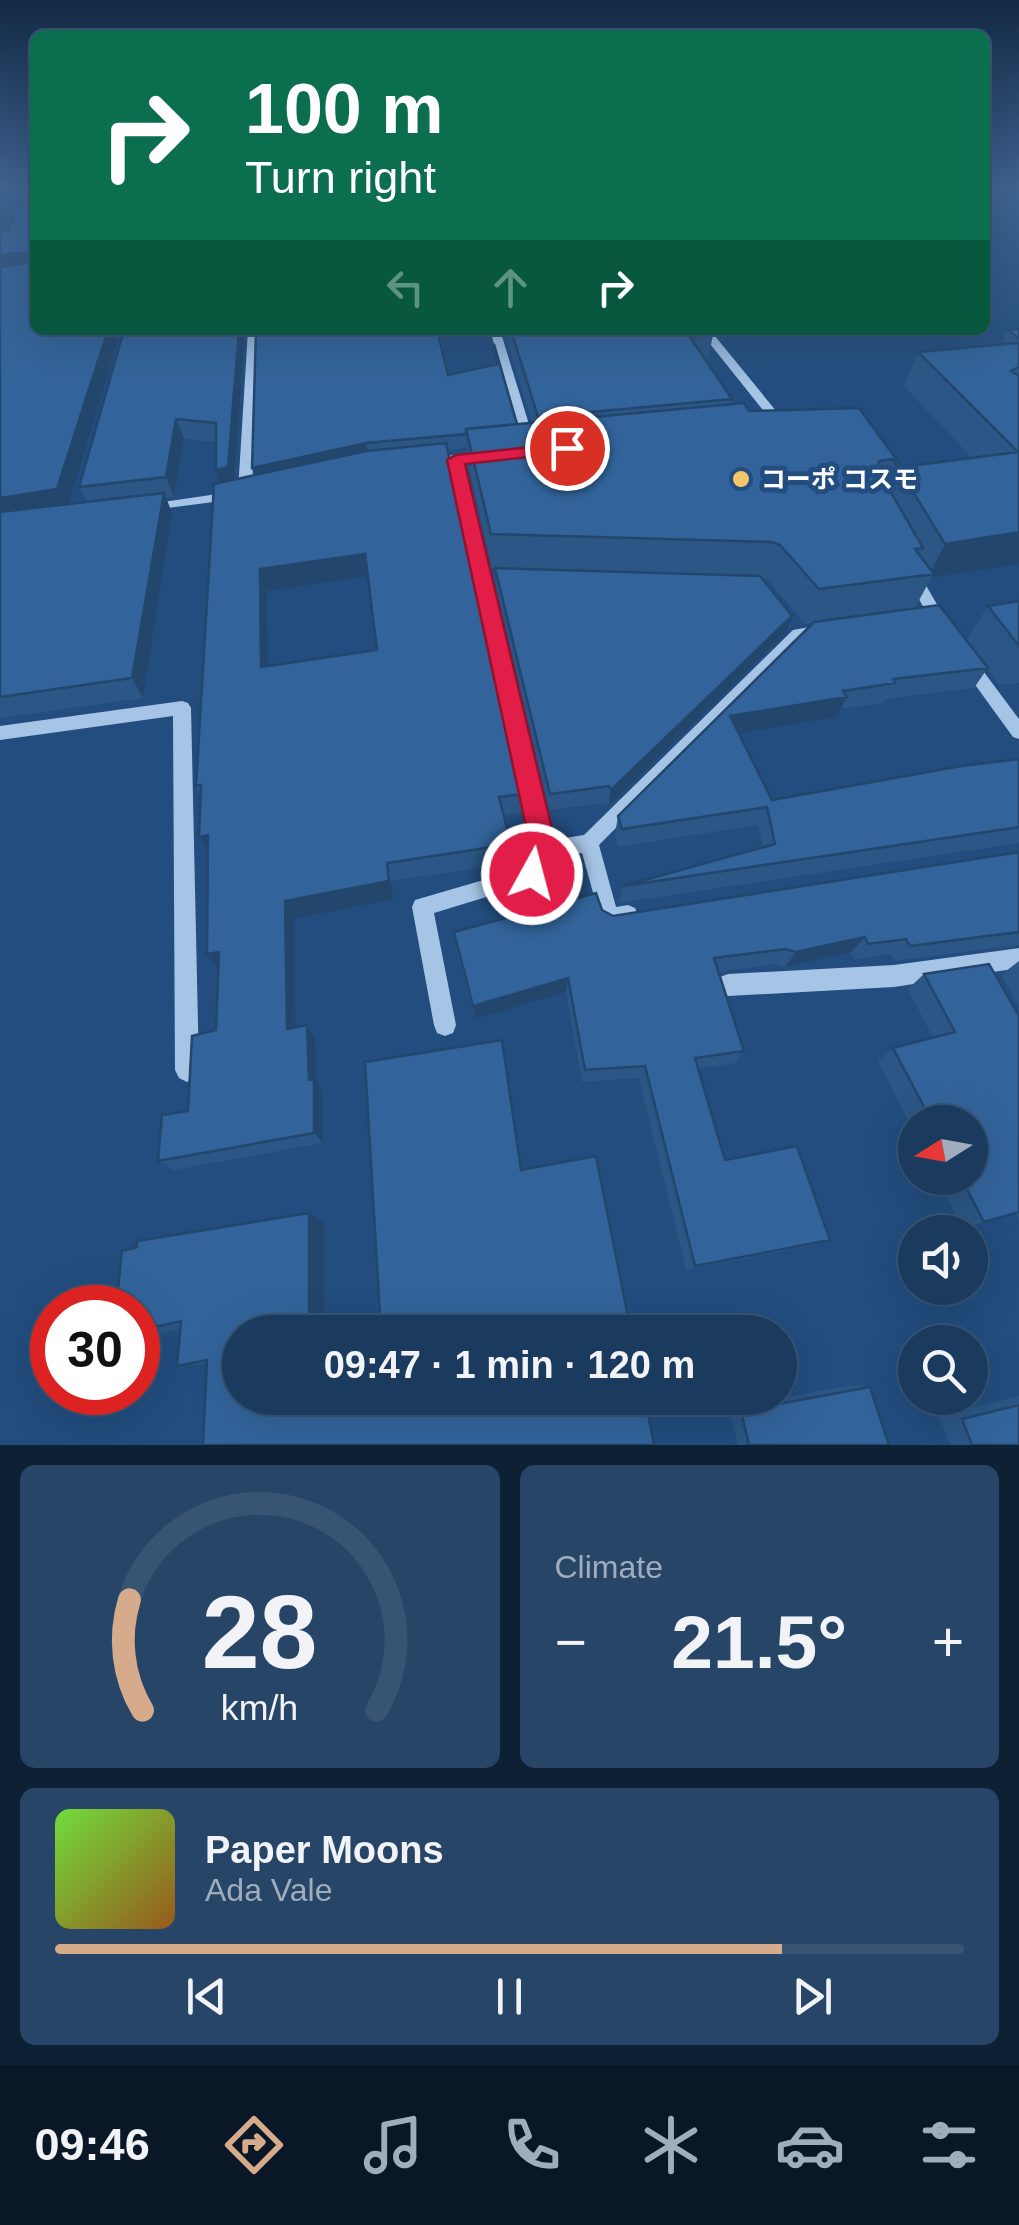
<!DOCTYPE html>
<meta charset="utf-8">
<style>
body{margin:0;font-family:Helvetica,"Noto Sans JP",sans-serif;background:#274567;color:#f1f3f6;height:100vh;display:flex;flex-direction:column;font-size:38px;white-space:nowrap}
*{box-sizing:border-box;margin:0}
p{font-size:32px;color:#9fadbc}
.icon{flex:none;width:55px;height:55px;fill:none;stroke:currentColor;stroke-width:2;stroke-linecap:round;stroke-linejoin:round}
.map{position:relative;height:1445px;overflow:hidden}
.sheet{display:flex;flex-direction:column;gap:20px;padding:20px;background:#0e2034;flex:1}
.sheet>*{flex:none}
.banner{position:absolute;left:30px;top:30px;width:960px;height:305px;border-radius:15px;box-shadow:0 10px 40px #0002,0 0 0 2px #385473;background:#0b6e4f;color:#fff;overflow:hidden}
.needle{width:65px;rotate:259deg}
.fabs{position:absolute;left:898px;top:1105px;display:grid;gap:20px}
.fabs a{display:grid;place-items:center;width:90px;height:90px;border-radius:50%;background:#1a3a5e;box-shadow:0 10px 40px #0002,0 0 0 2px #385473;font-size:50px}
.speed{position:absolute;left:30px;top:1285px;display:flex;gap:20px;font-size:50px;font-weight:700;text-align:center}
.speed>*{display:grid;place-content:center;width:130px;height:130px;border-radius:50%;background:#1a3a5e;box-shadow:0 10px 40px #0002,0 0 0 2px #385473;line-height:1}
.speed .limit{border:15px solid #d22;background:#fff;color:#111}
.pin{position:absolute;display:grid;place-items:center;width:85px;height:85px;color:#fff;margin:-42px;border:5px solid #fff;border-radius:50%;box-shadow:0 2px 10px #0007}
.me{position:absolute;width:110px;margin:-55px;rotate:7deg;stroke-linejoin:round;filter:drop-shadow(0 0 8px #0008)}
.turn{display:flex;align-items:center;gap:35px;height:210px;padding:0 50px;font-size:45px}
.turn .icon{width:130px;height:130px;stroke-width:2.5}
.turn b{display:block;font-size:70px;line-height:85px}
.lanes{display:flex;align-items:center;height:95px;padding:0 50px;background:#0003;justify-content:center;gap:50px;direction:ltr}
.lanes .off{opacity:.35}
.big{font-size:75px;font-weight:600;line-height:1.1}
.sheet .widget{flex:1;display:flex;flex-direction:column;justify-content:center;gap:15px;min-width:0;padding:0 35px;border-radius:15px;background:#274567}
.sheet .dial{align-items:center;gap:0}
.dial svg{height:260px;overflow:visible;fill:none;stroke:#385473;stroke-width:7;stroke-linecap:round;text-anchor:middle}
.dial text{fill:#f1f3f6;stroke:none}
.song{display:flex;align-items:center;gap:30px}
.cover{width:120px;height:120px;border-radius:15px;background:linear-gradient(135deg,hsl(100 70% 55%),hsl(30 70% 35%))}
.played{height:10px;border-radius:5px;background:linear-gradient(90deg,#d6ab8b 80%,#385473 80%)}
.keys{display:flex;justify-content:space-around;direction:ltr}
.heat{display:flex;justify-content:space-between;align-items:center;font-size:55px;direction:ltr}
.sheet .tiles{flex:1;display:grid;gap:20px;grid-template-columns:1fr 1fr}
.widget:last-child{grid-column:span 2}
.trip{position:absolute;left:222px;top:1315px;width:575px;height:100px;border-radius:50px;background:#1a3a5e;box-shadow:0 10px 40px #0002,0 0 0 2px #385473;font-weight:600;line-height:100px;text-align:center}
.tab-bar{display:flex;height:160px;justify-content:space-around;align-items:center;background:#0a1726;color:#9fadbc}
.tab-bar .icon{width:70px;height:70px}
.tab-bar .active{color:#d6ab8b}
.tab-bar b{font-size:45px;color:#f1f3f6}
.map>svg:first-child{display:block}
</style>
<div class="map">
<svg width="1019" height="1445" viewBox="0 0 1019 1445">
<rect width="100%" height="100%" fill="#224d7e"/>
<g fill="none" stroke-linecap="round" stroke-linejoin="round">
<path fill="#a6c5e6" fill-rule="evenodd" d="M248,330H258L252,493L237,499L144,511V505L149,504L238,491Z
M490,330H500L536,447L535,450H525L524,447Z
M699,330H710L786,423V429H778Z
M488,453L494,457L493,460L463,463L552,840L584,835L793,630L826,624L834,630L832,634L804,639L599,845L616,907L628,905L635,908L638,915L635,922L609,928L602,925L582,853L550,858L539,881L434,913L456,1025L453,1033L445,1036L437,1033L434,1025L412,907L415,900L525,868L534,850L450,463L429,465L422,461L429,457Z
M913,570L920,575L950,627L948,631L942,633L934,627L906,575Z
M966,654L972,656L1019,719V739L1013,737L960,664L958,660Z
M182,701L188,703L191,708L199,1070L195,1078L187,1082L179,1078L175,1070L173,716L0,740V726Z
M1019,948V968L894,987L728,996L720,993L717,985L720,977L728,974L894,965Z"/>
</g>
<path fill="#2b5685" fill-rule="evenodd" d="M0,188H35L69,504L87,502L79,487L245,330L235,479L254,475L252,468L448,375L495,365L494,344L517,424L532,423L504,330H709L713,335L708,359H705L732,399L731,404L749,411L859,408L902,467L972,458L904,386L918,352L1001,345L1008,330L1019,329V564L931,578L915,608L966,640L988,606L1019,601V683L999,685L987,669L974,688L886,699L884,703L840,709L836,717L739,733L772,800L1019,759V843L619,903L623,886L763,848L758,825L618,847L615,834L618,816L814,623L805,624L768,580L761,577L785,634L608,807L607,803L549,810L496,586L495,568H492L468,463L467,448L447,450L523,794L522,813L504,816L511,844V863L391,881L394,899L294,919L296,1027L315,1039L317,1083L323,1091V1143L174,1170L158,1161L188,1111L216,1030L218,969L208,851L199,837L200,794L196,786L220,483L216,442L184,439L174,497L166,498L172,513L143,698L0,718ZM5,213L15,215L10,225ZM368,576L377,650L268,666L267,591Z
M985,188H1019V212L985,214Z
M1019,852V945L895,961L891,954L854,960L851,952L785,967L775,964L719,972L744,1051L735,1063L698,1069L725,1160L830,1240L815,1245L686,1270L639,1078L582,1082L566,992L475,1019L456,948L454,932L602,910L613,916Z
M1019,961V1007L1001,975Z
M924,974L1019,1016V1221L1015,1213L963,1228L937,1178H970V1122H915V1134L878,1061L893,1048L933,1038L908,989Z
M324,1223L325,1332H240L207,1364L177,1366L180,1329L145,1337H138V1331Z
M852,1385L870,1387L889,1445H738L729,1408Z
M1019,1396V1445H950L939,1416Z"/>
<path fill="#23466c" d="M3,208L10,225L2,247L0,243V214Z
M27,252L35,270L0,274V255Z
M108,330H121L67,510L0,519V498Z
M239,330H245L234,487L222,490L216,470Z
M176,419L184,439L174,497L166,477Z
M366,443L369,457L256,482L252,468Z
M164,493L172,513L143,698L132,678Z
M1019,532V564L931,578L934,574L929,575L945,544Z
M365,554L369,576L267,591L268,688L261,667L260,569Z
M792,616L785,634L608,807L611,790Z
M847,697L836,717L723,736L730,716Z
M208,835L210,855L199,837Z
M387,863L394,899L294,919L296,1043L287,1029L285,901Z
M865,937L851,952L785,967L796,952Z
M219,952V970L207,954Z
M568,978L566,992L475,1019L473,1006Z
M307,1025L315,1039L317,1083L323,1091V1143L314,1133L309,1080Z
M309,1213L324,1223L325,1332H309Z"/>
<path fill="#32649b" stroke="#23466c" stroke-width="2.5" fill-rule="evenodd" d="M0,188H35V330H108L57,489L0,498V267L31,262L27,252L0,255V230L8,231L21,201L0,196Z
M985,188H1019V191L985,193Z
M1019,329V339L1008,330Z
M124,330H239L228,467L216,470V423L176,419L166,477L79,487Z
M256,330H437L448,375L497,364L494,344L517,424L466,429V434L366,443L252,468Z
M511,330H709L713,335L690,337L732,399L538,417Z
M1019,343V367L1011,371L1019,376V532L945,544L893,459L879,461L877,468L923,548L915,549L934,574L819,589L780,545L772,542L491,534L466,429L744,403L749,411L859,408L902,467L1018,452L918,352Z
M446,443L523,794L499,797L511,844L387,863L389,881L285,901L287,1029L307,1025L309,1080L314,1079V1133L158,1161L162,1115L188,1111L192,1036L216,1030L219,952L207,954L208,835L199,837L201,785L196,786L214,484L366,451ZM365,554L377,650L261,667L260,569Z
M164,493L132,678L0,697V512Z
M495,568L760,576L792,616L611,790L609,786L550,794Z
M1019,601V646L988,606Z
M939,605L988,668L893,679L895,683L843,691L847,697L730,716L772,800L961,766L1019,759V827L623,886L775,844L767,807L622,829L618,816L814,622Z
M1019,852V932L910,946L906,939L868,944L865,937L796,952L786,949L714,958L744,1051L695,1058L725,1160L797,1146L830,1240L695,1266L645,1066L585,1070L568,978L473,1006L454,932L596,893L602,910L613,916Z
M989,964L1019,1016V1212L984,1222L961,1178H970V1122H932L893,1048L955,1032L924,974Z
M502,1040L521,1170L596,1156L631,1332H381L365,1062Z
M309,1213V1332H240V1398H645L654,1445H203L207,1360L177,1366L181,1321L138,1331V1308H116L122,1251L137,1247V1241Z
M870,1387L889,1445H749L741,1411Z
M1019,1405V1445H972L962,1419Z"/>
<linearGradient id="sky" x2="0" y2="1"><stop stop-color="#132a45"/><stop offset="0.48" stop-color="#3e628f"/><stop offset="1" stop-color="#3e628f" stop-opacity="0"/></linearGradient>
<rect width="1019" height="390" fill="url(#sky)"/>
<path fill="#e11d48" stroke="#92132f" stroke-width="2.5" d="M567,443L576,448L573,452L465,464L557,850L541,883L532,886L523,883L519,874L531,850L447,460L456,455Z"/>
<circle fill="#f2c669" stroke="#224d7e" stroke-width="4" cx="741" cy="479" r="10"/>
<g text-anchor="middle" dominant-baseline="central" stroke-width="10" stroke-linejoin="round" paint-order="stroke">
<g font-size="25" font-weight="bold" fill="#fff" stroke="#224d7e" text-anchor="start">
<text x="761" y="479">コーポ コスモ</text>
</g>
</g>
</svg>
<div class="fabs">
<a><svg class="needle" viewBox="-14 -14 28 28"><path d="M0-13l5 13h-10z" fill="#e53935"/><path d="M0 13l5-13h-10z" fill="#9fadbc"/></svg></a>
<a><svg class="icon" aria-label="sound" viewBox="0 0 24 24"><path d="M4 9h4l5-4v14l-5-4H4zM17 9q2 3 0 6"/></svg></a>
<a><svg class="icon" aria-label="search" viewBox="0 0 24 24"><circle cx="10" cy="10" r="6"/><path d="M15 15l6 6"/></svg></a>
</div>
<div class="speed"><div class="limit">30</div></div>
<div class="pin" style="left:567px;top:448px;background:#d93025"><svg class="icon" aria-label="arrive" viewBox="0 0 24 24"><path d="M6 21V4h12l-3 4 3 4H6"/></svg></div>
<svg class="me" style="left:532px;top:874px" viewBox="-20 -20 40 40"><circle r="17" fill="#e11d48" stroke="#fff" stroke-width="3"/><path d="M0-11L8 9 0 5-8 9z" fill="#fff"/></svg>
<div class="trip">09:47 · 1 min · 120 m</div>
<div class="banner">
<div class="turn"><svg class="icon" aria-label="right" viewBox="0 0 24 24"><path d="M7 20v-9h11M14 6l5 5-5 5"/></svg><div><b>100 m</b>Turn right</div></div>
<div class="lanes"><svg class="icon off" aria-label="left" viewBox="0 0 24 24"><path d="M17 20v-9H6M10 6l-5 5 5 5"/></svg><svg class="icon off" aria-label="ahead" viewBox="0 0 24 24"><path d="M12 20V5M6 11l6-6 6 6"/></svg><svg class="icon" aria-label="right" viewBox="0 0 24 24"><path d="M7 20v-9h11M14 6l5 5-5 5"/></svg></div>
</div>
</div>
<section class="sheet">
<div class="tiles">
<div class="widget dial"><svg viewBox="0 0 100 80">
<path d="M14 69A42 42 0 1 1 86 69"/>
<path d="M14 69A42 42 0 0 1 10 35" stroke="#d6ab8b"/>
<text x="50" y="56" font-size="32" font-weight="700">28</text>
<text x="50" y="72" font-size="11">km/h</text>
</svg></div>
<div class="widget"><p>Climate</p>
<div class="heat"><a>−</a><b class="big">21.5°</b><a>+</a></div>
</div>
<div class="widget">
<div class="song"><i class="cover"></i><div><b>Paper Moons</b><p>Ada Vale</p></div></div>
<div class="played"></div>
<div class="keys"><svg class="icon" aria-label="previous" viewBox="0 0 24 24"><path d="M18 5L8 12l10 7zM5 5v14"/></svg><svg class="icon" aria-label="pause" viewBox="0 0 24 24"><path d="M8 5v14M16 5v14"/></svg><svg class="icon" aria-label="next" viewBox="0 0 24 24"><path d="M6 5l10 7-10 7zM19 5v14"/></svg></div>
</div>
</div>
</section>
<nav class="tab-bar">
<b>09:46</b>
<svg class="icon active" aria-label="directions" viewBox="0 0 24 24"><path d="M12 3l9 9-9 9-9-9zM9 14v-3h6M13 9l2 2-2 2"/></svg>
<svg class="icon" aria-label="music" viewBox="0 0 24 24"><path d="M9 18V5l10-2v13"/><circle cx="6" cy="18" r="3"/><circle cx="16" cy="16" r="3"/></svg>
<svg class="icon" aria-label="phone" viewBox="0 0 24 24"><path d="M5 4h4l2 5-3 2q2 4 5 5l2-3 5 2v4C11 20 4 13 5 4z"/></svg>
<svg class="icon" aria-label="climate" viewBox="0 0 24 24"><path d="M12 3v18M4 7l16 10M4 17L20 7"/></svg>
<svg class="icon" aria-label="car" viewBox="0 0 24 24"><path d="M5 17H2v-5l4-1 3-4h7l3 4 3 1v5h-3M9 17h6M6 11h13"/><circle cx="7" cy="17" r="2"/><circle cx="17" cy="17" r="2"/></svg>
<svg class="icon" aria-label="filters" viewBox="0 0 24 24"><path d="M4 7h16M4 17h16"/><circle cx="9" cy="7" r="2"/><circle cx="15" cy="17" r="2"/></svg>
</nav>
